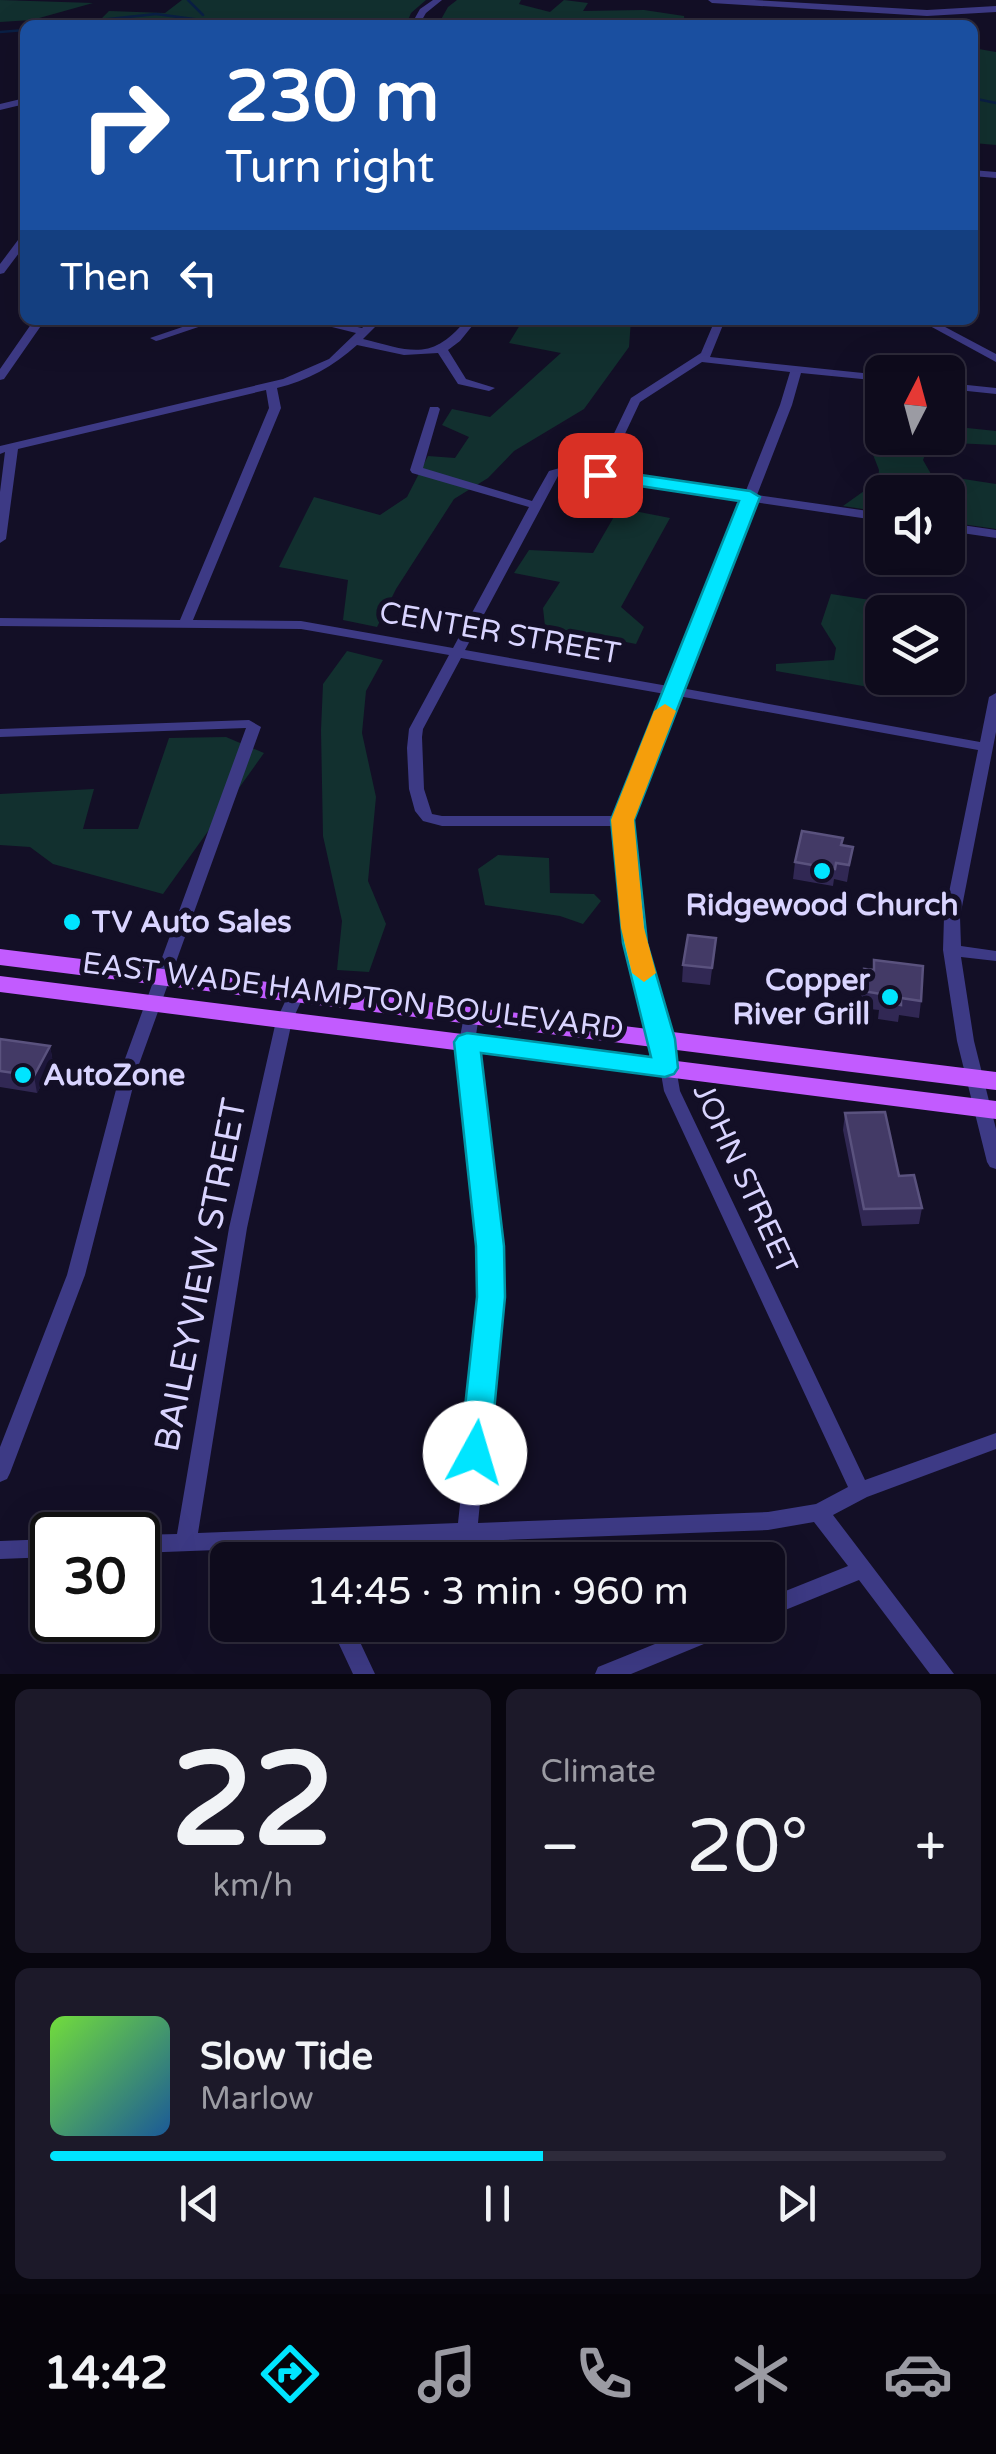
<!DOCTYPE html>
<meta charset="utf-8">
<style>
body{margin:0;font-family:"Varela Round",sans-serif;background:#1c1929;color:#f1f3f6;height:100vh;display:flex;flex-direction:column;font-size:38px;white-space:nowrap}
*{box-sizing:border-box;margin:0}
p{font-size:32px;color:#9b9ba3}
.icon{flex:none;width:55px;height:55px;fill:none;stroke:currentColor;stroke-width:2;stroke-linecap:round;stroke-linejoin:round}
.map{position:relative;height:1674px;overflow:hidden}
.drawer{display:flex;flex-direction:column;gap:15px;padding:15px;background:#08060f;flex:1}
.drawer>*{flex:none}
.guide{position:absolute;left:20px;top:20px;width:958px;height:305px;border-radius:15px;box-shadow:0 10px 40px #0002,0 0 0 2px #2e2b3b;background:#1a4fa0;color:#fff;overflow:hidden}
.needle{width:65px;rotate:6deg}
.buttons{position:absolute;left:865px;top:355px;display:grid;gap:20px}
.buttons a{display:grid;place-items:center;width:100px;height:100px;border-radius:15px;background:#0e0b1c;box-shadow:0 10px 40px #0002,0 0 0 2px #2e2b3b;font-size:50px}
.speed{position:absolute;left:30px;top:1512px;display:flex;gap:20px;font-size:50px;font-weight:700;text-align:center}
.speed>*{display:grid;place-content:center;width:130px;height:130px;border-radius:50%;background:#0e0b1c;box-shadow:0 10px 40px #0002,0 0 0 2px #2e2b3b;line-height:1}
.speed .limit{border:5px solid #111;border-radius:15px;background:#fff;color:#111}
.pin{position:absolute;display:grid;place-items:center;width:85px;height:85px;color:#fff;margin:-42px;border-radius:20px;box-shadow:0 5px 15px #0006}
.me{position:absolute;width:110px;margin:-55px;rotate:6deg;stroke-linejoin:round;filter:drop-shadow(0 0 8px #0008)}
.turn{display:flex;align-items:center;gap:35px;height:210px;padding:0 40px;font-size:45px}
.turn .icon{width:130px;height:130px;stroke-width:2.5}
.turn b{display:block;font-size:70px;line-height:85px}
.then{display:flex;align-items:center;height:95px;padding:0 40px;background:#0003;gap:20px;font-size:38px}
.big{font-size:75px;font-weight:600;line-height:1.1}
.drawer .card{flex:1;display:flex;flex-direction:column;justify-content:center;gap:15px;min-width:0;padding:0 35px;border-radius:15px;background:#1c1929}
.drawer .dial{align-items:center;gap:0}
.dial b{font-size:130px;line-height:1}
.song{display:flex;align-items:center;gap:30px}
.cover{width:120px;height:120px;border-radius:15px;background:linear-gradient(135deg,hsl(100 70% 55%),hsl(210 70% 35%))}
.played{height:10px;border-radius:5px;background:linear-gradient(90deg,#00e5ff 55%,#2e2b3b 55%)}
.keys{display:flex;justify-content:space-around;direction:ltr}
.heat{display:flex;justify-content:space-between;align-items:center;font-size:55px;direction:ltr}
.drawer .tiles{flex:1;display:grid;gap:15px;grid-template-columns:1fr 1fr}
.card:last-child{grid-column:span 2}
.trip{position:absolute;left:210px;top:1542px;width:575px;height:100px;border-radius:15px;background:#0e0b1c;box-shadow:0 10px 40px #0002,0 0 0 2px #2e2b3b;font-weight:600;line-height:100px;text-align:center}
.menu{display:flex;height:160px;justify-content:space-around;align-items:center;background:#06040b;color:#9b9ba3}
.menu .icon{width:70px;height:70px}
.menu .on{color:#00e5ff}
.menu b{font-size:45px;color:#f1f3f6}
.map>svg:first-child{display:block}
</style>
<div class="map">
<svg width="996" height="1674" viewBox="0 0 996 1674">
<rect width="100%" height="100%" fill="#130f26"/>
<path fill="#12302f" d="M0,0L93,3L32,20L0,22Z
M182,0H426L411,13L406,25H95L109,11L165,13Z
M457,0H521L519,4L550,12L564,0L588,3L583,11L644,10L684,16L685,25L439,23L448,7Z
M973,48L996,52V145L973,143Z
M523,320H631L629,347L584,409L514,451L488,478L454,499L396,589L377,627L343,620L348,580L279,567L314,497L380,515L407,497L428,456L455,458L469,437L442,425L452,409L490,417L561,353L509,343Z
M876,419H882V438H948V426L996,431V445L954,443L928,448L923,460L931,474L996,484V529L948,522V492H882V512L843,506L878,481L879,470L870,447Z
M619,508L670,518L621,607L644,627L636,644L545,626L543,608L560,582L514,573L529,550L593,553Z
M831,594L903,605L906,612H882V678H914L909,694L776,671V664L834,660L836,648L821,624Z
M347,651L383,660L366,691L362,733L376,797L368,881L386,924L369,972L337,970L342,921L323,836L321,730L323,684Z
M226,737L264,753L163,894L53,864L30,847L0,845V794L94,789L83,829H138L169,738Z
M498,855L549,858L550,893L594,894L601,901L583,924L560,916L485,905L478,869Z"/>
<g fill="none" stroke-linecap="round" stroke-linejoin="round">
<path stroke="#0a1f44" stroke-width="2.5" d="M188,0L203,15
M52,25L156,14L239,25
M0,32L25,30
M972,98L996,103
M130,323L135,320"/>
<path fill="#3d3a85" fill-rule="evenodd" d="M433,0H442L426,13L419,25H411L420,9Z
M708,0H754L927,10L996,6V12L927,16L712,3Z
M25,98V104L0,110V104Z
M972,170L996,172V178L972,176Z
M25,235V245L4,273L0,274V264L21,236Z
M34,320H45L4,379L0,380V369Z
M203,320H219L160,340L156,341L150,338Z
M304,320H325L362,328L371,320H382L363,339C411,351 431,362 466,320H477L460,341L448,350L466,379L495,388L489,391L458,384L438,353L404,355L357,345C334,366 307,381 277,388L281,408L193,620L301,621L453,648L529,507L412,473L410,470L430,407H438L440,409L423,468L532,501L549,471L567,466L596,471L631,398L701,353L715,320H725L710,357L882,375V381L801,373L792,405L757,495L882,513V521L754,502L681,688L980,742L989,697L996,693V732L960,917L961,946L996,951V961L961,957L974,1041L996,1129V1169L990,1167L987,1162L957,1041L943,950L944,917L978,750L678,696L629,821V834L643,943L671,1039L680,1091L865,1480L996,1433V1449L867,1497L833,1515L954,1674H930L859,1580L768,1617V1598L848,1566L814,1522L768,1530L313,1547L319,1560H299L293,1547L138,1553V1535L177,1534L229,1228L276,1021L291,989H303L305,993L292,1021L247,1228L198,1533L458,1523L482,1297L481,1246L459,1042L465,1011H477L479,1015L475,1042L499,1246L500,1297L478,1523L768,1512L816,1504L848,1487L664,1091L655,1039L627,943L615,826H442L423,821L415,811L409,789L407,748L409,729L449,655L301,629L0,626V618L180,620L269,408L266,390L18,449L6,539L0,543V492L5,452L0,454V446L283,379L329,359L356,333ZM702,362L790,372L780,405L745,493L607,472L640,402ZM567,474L742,500L668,686L465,650L558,476ZM461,658L665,694L616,816H442L432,814L424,789L422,737L423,729Z
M919,320H932L996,354V362Z
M948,383L996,388V394L948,389Z
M948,523L996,530V538L948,531Z
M249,720L261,727L138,1067L85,1275L10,1473L7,1479L0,1482V1447L67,1275L122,1067L246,728L0,737V729Z
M52,1539V1557L0,1559V1541Z
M330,1625H352L375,1674H353Z
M702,1625H737L733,1632L631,1674H595L598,1667Z"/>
<path fill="#c25bff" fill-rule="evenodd" d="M0,949L996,1072V1090L0,965Z
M0,976L996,1101V1119L0,992Z"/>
</g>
<path fill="#312854" d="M842,845L853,847L847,882L834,879L833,886L793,879L795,862Z
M716,938L710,985L682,982L683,965Z
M864,969L921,1001L919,1018L899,1015L898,1022L878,1019L879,1010L860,1008Z
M0,1039L50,1046L53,1063L37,1093L0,1087Z
M845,1113L899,1176L922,1208L919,1224L862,1226L843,1130Z"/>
<path fill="#1d163a" d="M50,1046L53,1063L37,1093L34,1076Z"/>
<path fill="#433a66" stroke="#5a527e" stroke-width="2.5" d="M802,831L843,838L841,845L853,847L849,865L836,863L835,869L795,862Z
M688,935L716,938L712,968L683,965Z
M874,960L923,966L921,1001L901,998V1005L881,1002V994L863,991L864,969L874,970Z
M0,1039L50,1046L34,1076L0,1071Z
M885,1112L899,1176L914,1175L922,1208L864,1209L845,1113Z"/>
<path fill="#00e5ff" stroke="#0095a6" stroke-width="2.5" d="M600,469L750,491L760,497L634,820L647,943L675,1039L678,1068L674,1074L665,1077L481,1053L504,1246L505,1297L490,1453L486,1462L475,1466L464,1462L460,1453L477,1297L476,1246L454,1042L458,1036L467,1033L651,1057L623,943L611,820L739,501L594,479L591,475Z"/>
<path fill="#f59e0b" d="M665,704L676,711L634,820L644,928L656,973L644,982L632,973L621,928L611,820L654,711Z"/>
<g fill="#00e5ff" stroke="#130f26" stroke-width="4">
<circle cx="822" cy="871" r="10"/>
<circle cx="72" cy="922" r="10"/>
<circle cx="890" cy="997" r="10"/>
<circle cx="23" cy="1075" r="10"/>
</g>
<g text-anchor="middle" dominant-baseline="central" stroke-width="10" stroke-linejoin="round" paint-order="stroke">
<g font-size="30" fill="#d9d4ff" stroke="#130f26">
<text transform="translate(500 633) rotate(10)">CENTER STREET</text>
<text transform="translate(353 996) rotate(7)">EAST WADE HAMPTON BOULEVARD</text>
<text transform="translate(745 1179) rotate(65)">JOHN STREET</text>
</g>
<g font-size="30" font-weight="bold" fill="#d9d4ff" stroke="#130f26" text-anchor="start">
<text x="822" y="905" text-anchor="middle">Ridgewood Church</text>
<text x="92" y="922">TV Auto Sales</text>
<text x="870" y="980" text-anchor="end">Copper<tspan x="870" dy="34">River Grill</tspan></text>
<text x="43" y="1075">AutoZone</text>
</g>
<g font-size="35" fill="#d9d4ff" stroke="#130f26">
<text transform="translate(201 1275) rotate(-79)">BAILEYVIEW STREET</text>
</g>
</g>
</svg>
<div class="buttons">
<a><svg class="needle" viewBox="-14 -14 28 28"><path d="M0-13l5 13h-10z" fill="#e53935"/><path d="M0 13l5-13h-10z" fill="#9b9ba3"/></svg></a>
<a><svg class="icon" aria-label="sound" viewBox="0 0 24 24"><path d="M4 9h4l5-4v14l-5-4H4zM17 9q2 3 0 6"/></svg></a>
<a><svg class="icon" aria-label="layers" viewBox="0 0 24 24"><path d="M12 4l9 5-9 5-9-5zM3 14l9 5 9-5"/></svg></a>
</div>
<div class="speed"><div class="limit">30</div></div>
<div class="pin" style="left:600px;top:475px;background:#d93025"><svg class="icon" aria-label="arrive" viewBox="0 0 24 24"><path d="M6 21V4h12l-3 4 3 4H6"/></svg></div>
<svg class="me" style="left:475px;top:1453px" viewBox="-20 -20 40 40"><circle r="19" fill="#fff"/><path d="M0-13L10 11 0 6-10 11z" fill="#00e5ff"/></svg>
<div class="trip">14:45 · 3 min · 960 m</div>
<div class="guide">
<div class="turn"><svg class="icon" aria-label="right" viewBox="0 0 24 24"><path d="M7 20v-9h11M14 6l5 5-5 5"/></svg><div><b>230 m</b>Turn right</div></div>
<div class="then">Then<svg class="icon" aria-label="left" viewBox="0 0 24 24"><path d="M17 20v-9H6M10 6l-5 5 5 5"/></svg></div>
</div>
</div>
<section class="drawer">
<div class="tiles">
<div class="card dial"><b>22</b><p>km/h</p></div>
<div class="card"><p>Climate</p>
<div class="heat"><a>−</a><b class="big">20°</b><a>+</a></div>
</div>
<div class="card">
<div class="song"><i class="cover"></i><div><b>Slow Tide</b><p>Marlow</p></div></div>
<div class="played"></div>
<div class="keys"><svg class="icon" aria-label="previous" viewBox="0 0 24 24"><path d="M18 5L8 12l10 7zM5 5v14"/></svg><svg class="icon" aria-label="pause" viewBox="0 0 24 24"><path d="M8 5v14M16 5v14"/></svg><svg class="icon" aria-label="next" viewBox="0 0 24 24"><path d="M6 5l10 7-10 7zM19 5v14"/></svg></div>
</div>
</div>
</section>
<nav class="menu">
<b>14:42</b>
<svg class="icon on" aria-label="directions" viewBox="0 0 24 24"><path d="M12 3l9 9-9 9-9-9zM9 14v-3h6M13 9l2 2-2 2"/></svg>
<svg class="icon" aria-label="music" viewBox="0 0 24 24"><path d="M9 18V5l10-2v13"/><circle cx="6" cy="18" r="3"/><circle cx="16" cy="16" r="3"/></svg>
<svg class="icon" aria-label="phone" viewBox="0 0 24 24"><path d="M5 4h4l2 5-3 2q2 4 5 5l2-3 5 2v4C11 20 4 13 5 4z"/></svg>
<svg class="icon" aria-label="climate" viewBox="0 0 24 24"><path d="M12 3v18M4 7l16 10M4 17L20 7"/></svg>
<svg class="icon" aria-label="car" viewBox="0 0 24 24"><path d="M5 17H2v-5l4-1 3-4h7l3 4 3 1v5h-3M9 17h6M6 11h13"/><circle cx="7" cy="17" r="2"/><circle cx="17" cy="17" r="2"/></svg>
</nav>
